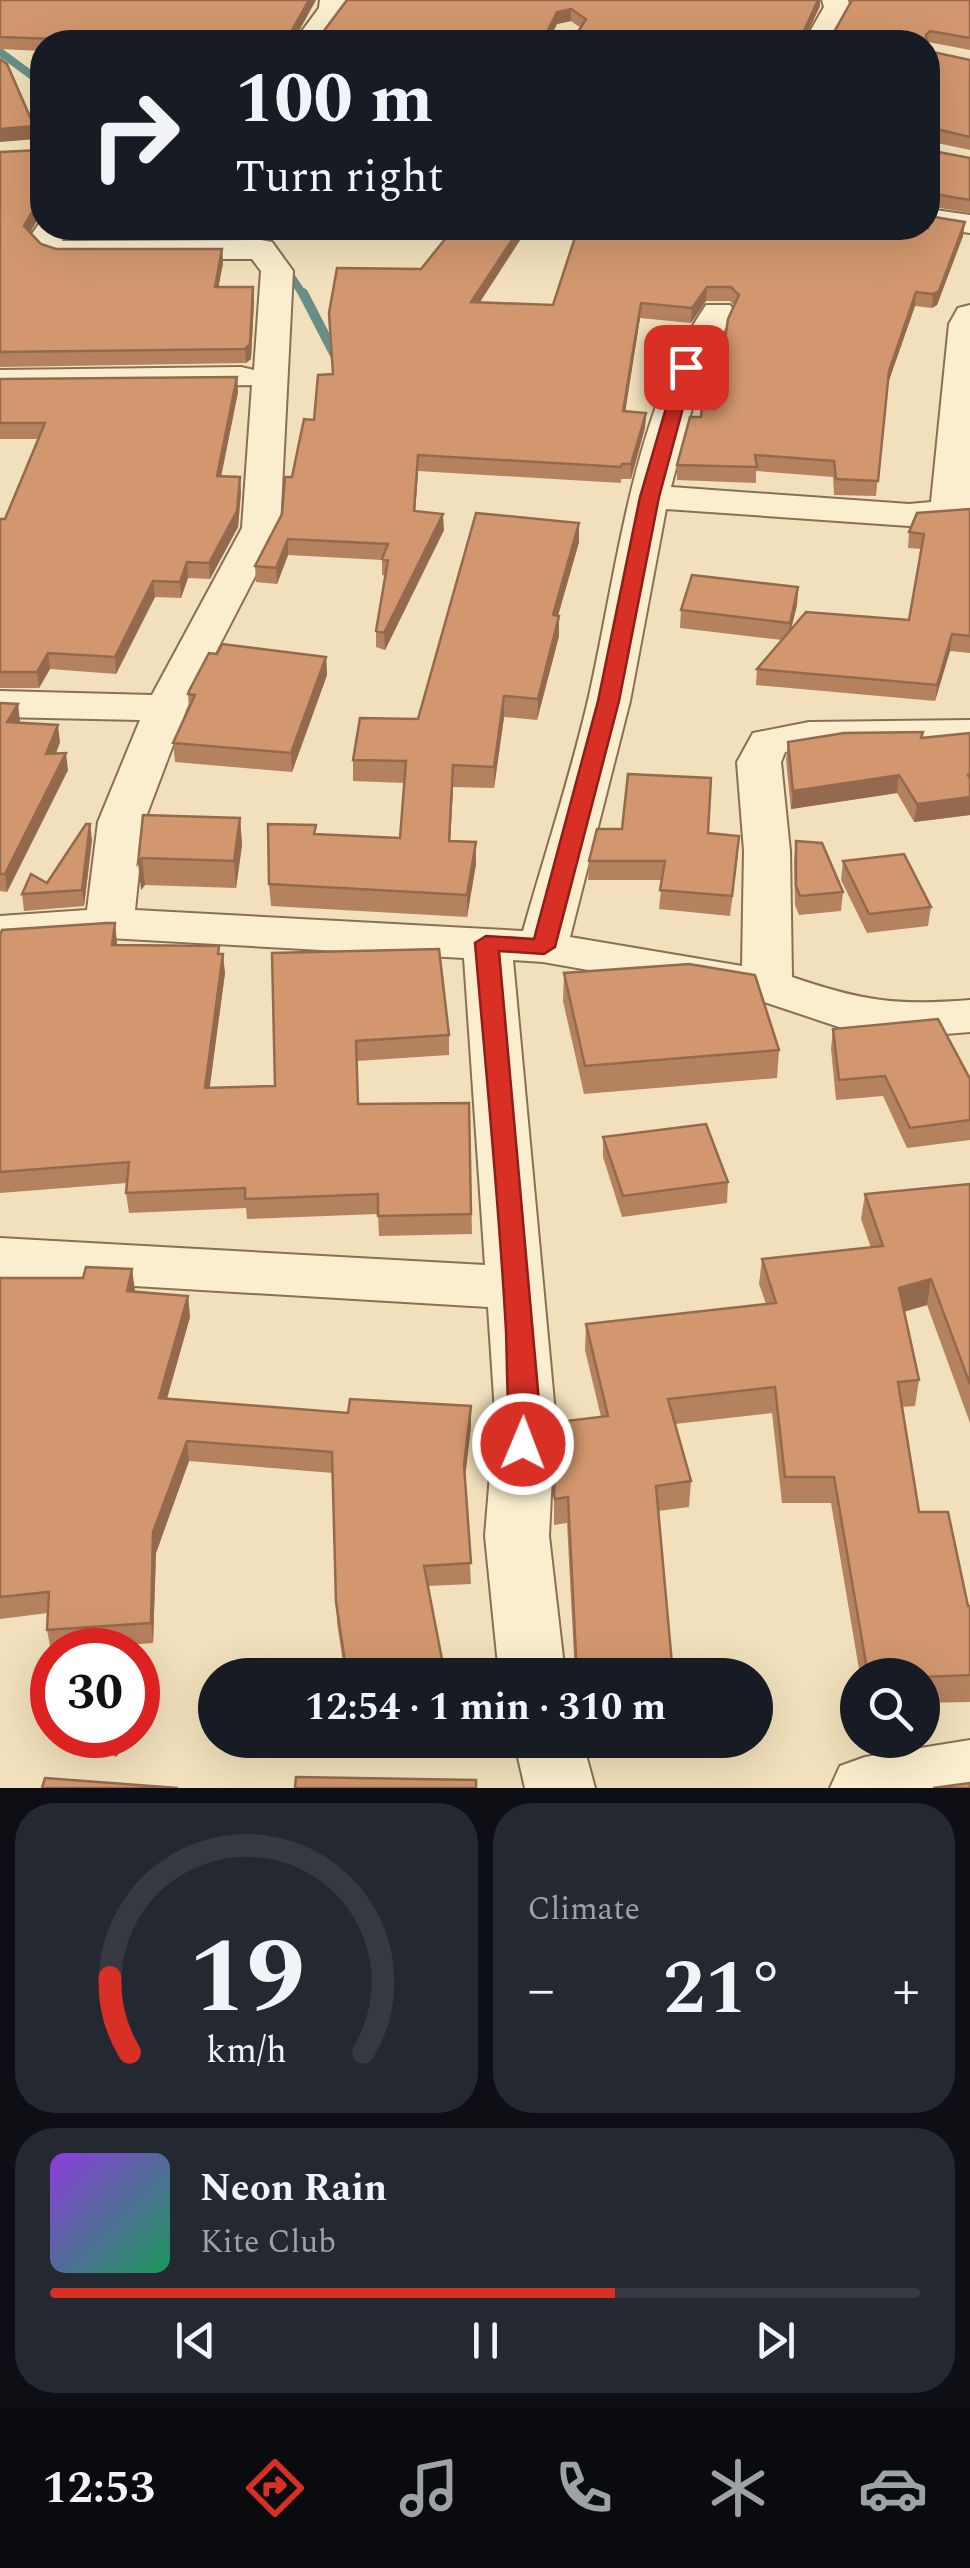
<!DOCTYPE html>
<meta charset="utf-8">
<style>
body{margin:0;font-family:Spectral,serif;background:#242831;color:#f1f3f6;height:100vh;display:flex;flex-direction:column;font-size:38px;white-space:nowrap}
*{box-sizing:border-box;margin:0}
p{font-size:32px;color:#9ea1a6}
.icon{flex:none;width:55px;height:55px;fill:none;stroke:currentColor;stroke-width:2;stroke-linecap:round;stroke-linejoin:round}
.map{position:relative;height:1788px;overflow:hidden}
.sheet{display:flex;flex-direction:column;gap:15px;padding:15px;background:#0d0f14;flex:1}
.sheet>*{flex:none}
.top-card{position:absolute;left:30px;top:30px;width:910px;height:210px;border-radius:40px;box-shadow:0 10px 40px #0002;background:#171b24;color:#f1f3f6;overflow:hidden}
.buttons{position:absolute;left:840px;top:1658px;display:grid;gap:20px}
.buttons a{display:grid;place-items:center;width:100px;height:100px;border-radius:50%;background:#171b24;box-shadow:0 10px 40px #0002;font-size:50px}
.speed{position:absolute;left:30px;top:1628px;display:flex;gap:20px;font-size:50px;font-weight:700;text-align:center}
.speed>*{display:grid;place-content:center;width:130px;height:130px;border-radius:50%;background:#171b24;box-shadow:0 10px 40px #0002;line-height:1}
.speed .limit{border:15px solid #d22;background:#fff;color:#111}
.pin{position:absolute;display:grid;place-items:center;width:85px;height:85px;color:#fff;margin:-42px;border-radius:20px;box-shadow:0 5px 15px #0006}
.me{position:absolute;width:110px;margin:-55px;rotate:1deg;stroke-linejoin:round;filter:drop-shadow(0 0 8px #0008)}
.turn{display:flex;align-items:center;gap:35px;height:210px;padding:0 40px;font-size:45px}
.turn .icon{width:130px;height:130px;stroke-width:2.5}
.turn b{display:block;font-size:70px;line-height:85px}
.big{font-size:75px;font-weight:700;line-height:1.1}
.sheet .widget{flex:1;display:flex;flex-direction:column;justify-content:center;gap:15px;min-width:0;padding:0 35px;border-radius:40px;background:#242831}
.sheet .dial{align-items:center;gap:0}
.dial svg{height:260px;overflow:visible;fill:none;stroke:#363941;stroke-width:7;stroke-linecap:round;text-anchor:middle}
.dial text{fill:#f1f3f6;stroke:none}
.song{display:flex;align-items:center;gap:30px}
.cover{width:120px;height:120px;border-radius:15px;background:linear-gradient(135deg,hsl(270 70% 55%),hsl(150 70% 35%))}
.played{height:10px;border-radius:5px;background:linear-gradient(90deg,#d93025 65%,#363941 65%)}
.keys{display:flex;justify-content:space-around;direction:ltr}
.heat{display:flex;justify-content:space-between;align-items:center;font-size:55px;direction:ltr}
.sheet .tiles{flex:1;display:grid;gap:15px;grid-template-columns:1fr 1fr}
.widget:last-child{grid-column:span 2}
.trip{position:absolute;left:198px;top:1658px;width:575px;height:100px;border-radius:50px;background:#171b24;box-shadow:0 10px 40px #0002;font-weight:700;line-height:100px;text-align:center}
.tabs{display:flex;height:160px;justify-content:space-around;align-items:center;background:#090b0e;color:#9ea1a6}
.tabs .icon{width:70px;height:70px}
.tabs .current{color:#d93025}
.tabs b{font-size:45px;color:#f1f3f6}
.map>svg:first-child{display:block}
</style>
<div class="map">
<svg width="970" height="1788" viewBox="0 0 970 1788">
<rect width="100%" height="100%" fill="#f1e0bb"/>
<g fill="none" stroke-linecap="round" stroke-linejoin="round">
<path stroke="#678f85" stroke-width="8" d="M0,52L42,83
M259,228L304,296"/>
<path stroke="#678f85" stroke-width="10" d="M303,293L335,355"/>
<defs>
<path id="street" d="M320,0H346L345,9L320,42H294L319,8Z
M822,0H848L850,7L830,42H804L824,7Z
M928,209L970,215V233L928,227Z
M41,221L42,228H67L62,241L261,240L272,242L293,271L280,528L187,708L144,822L135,910L523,931C545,853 571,775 589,696C617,571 633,411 706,305H730L735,312L703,367L671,487L909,504L931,502L949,324L958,308L970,305V522L909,526L666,509L630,701L570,937L742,966L744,851L737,762L753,733L809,722L970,720V746L809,748L785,752L781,762L790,851L792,977C862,1001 896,1006 970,1000V1032L920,1036L851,1031L758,1000L543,962L513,960L555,1413L549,1536L565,1675H499L485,1536L495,1413L488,1307L0,1278V1238L485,1265L464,958L109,938L0,946V916L87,910L98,822L140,720L0,717V691L152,695L242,528L252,385L0,390V370L241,367L254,370L261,271L252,259H58C43,256 35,253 29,238Z
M514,1740H582L595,1788H525Z
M970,1740V1788H830L840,1766L865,1757Z"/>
</defs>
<use href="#street" stroke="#897054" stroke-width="4"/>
<use href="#street" fill="#fbeecf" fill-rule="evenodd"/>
</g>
<path fill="#b5825f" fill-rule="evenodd" d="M0,0H316L298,32H323L347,0H820V6L808,32H834L851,0H970V50L928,42H42V51L0,49ZM571,21L581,28L578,32H553L557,24Z
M928,51L970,60V150L928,141Z
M42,146V218L38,219L30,232L41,244L56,249H222L223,263L218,287L254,301L251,359L246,363L0,367V152L41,150Z
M928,150L970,158V213L928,206Z
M66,228H224L223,236L67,237Z
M963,236L937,305L932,308L915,306L887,386L876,496L834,495L833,477L756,471V483L677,480V465L701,417L715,409L734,306L730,301H706L691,323L640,318L625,411L646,413L645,428L631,479H621V483L418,471L415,511L444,530L385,650L376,647V631L385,576L382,575V560L288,555L277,584L256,582L255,566L282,514L292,477L333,374L421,269L480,302L553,305Z
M237,377L238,392L221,476L241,492L238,527L210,579L188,578L181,598L155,597L116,674L50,669L39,688H0V519H5L38,439H0V379Z
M970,509V653L950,651L935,701L756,685L757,669L782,640L680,628L681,610L798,587L797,605L791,629L909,620L921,549L908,548L909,532Z
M579,523V542L558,616H559V636L537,720L504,717L494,788L453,787L450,841L476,864L467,917L271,906L269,884L316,834L400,838L405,783L353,781V760L418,719Z
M326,657L327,675L292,772L175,762L173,743L189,709L188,694Z
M0,703L18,704L19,723L60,742L56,754L68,770L7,892L0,891Z
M970,733V815L914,822L897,793L791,809L786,760L788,742L922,738Z
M143,815L240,818L242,845L236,888L145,885L141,890Z
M708,833L738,855L730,916L659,909L662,880H588L589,861Z
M92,840L84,906L24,911L22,894L47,883Z
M796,841L843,892L841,911L799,915L795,905L794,860Z
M843,861L931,907L928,926L867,933L841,880Z
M0,935L117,942V945L220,954L225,973L209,1088L275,1086L272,953L449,1035V1055L357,1061L358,1104L469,1103L472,1234L379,1236L378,1214L247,1219L246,1208L129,1213L126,1193L127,1183L0,1193Z
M564,973L779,1050L777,1078L584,1094L563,1001Z
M833,1029L970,1079V1140L907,1148L883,1096L836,1100L831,1049Z
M603,1137L728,1182L727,1203L622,1217L603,1157Z
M970,1184V1423L927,1305L904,1312L919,1380L915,1406L902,1407L919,1512L968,1606H970V1702L922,1703V1675H860L831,1503H782L772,1413L675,1424L691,1481L689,1507L658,1511L673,1675H575L567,1523L554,1525V1495L601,1417L585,1350L586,1324L766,1304L759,1284L762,1259L871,1248L861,1219L865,1194Z
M132,1269L134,1292L188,1296L190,1317L167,1399L348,1413L471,1406V1427L465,1478L471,1584L428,1586L445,1675H345L337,1623L333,1473L189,1461L156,1553L153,1643L51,1651L47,1630L48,1613L0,1619V1278H83Z
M78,1735H134L116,1757Z
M585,1740H675V1746L588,1748Z"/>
<path fill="#936a4d" d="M309,0H316L293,42L291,32Z
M818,0H820V6L803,42V33Z
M571,9V21L557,24L548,42L547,32L557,12Z
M34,126L36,139L0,142V129Z
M42,204V218L38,219L26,240L24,226L36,205Z
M965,222L963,236L937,305L932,308L933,294Z
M520,228H528L471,316V302Z
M222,249L223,263L216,301L215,287Z
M253,287L254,301L251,359L246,363L245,349Z
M707,287L706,301L691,323L692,308Z
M916,292L915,306L887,386L889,371Z
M641,303L640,318L623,426V411Z
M237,377L238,392L218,492L217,476Z
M646,413L645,428L631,479V464Z
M418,455V471L414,527V511Z
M240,477L241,492L238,527L210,579L209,563Z
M443,514L444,530L385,650L384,633Z
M579,523V542L552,636L553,615Z
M288,539V555L277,584L276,568Z
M187,562L188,578L181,598L180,582Z
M153,581L155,597L116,674L115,657Z
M798,587L797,605L788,641L790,623Z
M559,616V636L537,720L538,699Z
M952,634L950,651L935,701L937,685Z
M48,653L50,669L39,688L37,672Z
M326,657L327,675L292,772L291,753Z
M504,696V717L494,788V767Z
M18,704L20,721L9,739L7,722Z
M58,725L60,742L48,771L46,754Z
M66,753L68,770L7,892L5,874Z
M453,765V787L449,862V841Z
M899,775L897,793L791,809L793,791Z
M970,797V815L914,822L917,804Z
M240,818L242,845L236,888L234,861Z
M90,824L92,840L84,906L82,890Z
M476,842V864L467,917V895Z
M142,858L145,885L141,890L138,863Z
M115,923L117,942L114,964L112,945Z
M223,954L225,973L207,1108L205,1088Z
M132,1269L135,1290L129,1312L127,1291Z
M931,1279L927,1305L895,1314L899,1288Z
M188,1296L190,1317L161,1419L159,1398Z
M471,1406V1427L464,1485V1465Z
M187,1441L189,1461L156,1553L153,1643L151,1623L153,1532Z
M157,1695L158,1706L138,1731V1718Z
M124,1735H134L116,1757L115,1746Z"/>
<path fill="#d2976e" stroke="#936a4d" stroke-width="2.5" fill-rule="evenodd" d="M0,0H309L291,32H323L347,0H818L803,33L834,32L852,0H970V38L930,31L926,35V42H137L0,37ZM571,9L586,19L578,32H547L557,12Z
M928,51L970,60V137L928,127Z
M0,59L7,64L34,126L0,129Z
M42,146V207V204L36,205L24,226L41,244L56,249H222L215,287H253L250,344L245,349L0,352V152L41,150Z
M928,150L970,158V200L928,193Z
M928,216L965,222L939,291L933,294L916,292L889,371L878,481L836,479L834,461L755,455L757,467L677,465L690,417H701L702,408L715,409L728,319L739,295L731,287H707L692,308L641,303L623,411L646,413L631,464H622L621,467L418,455L414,511L443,514L384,633L376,631L388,560L382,559L388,544L288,539L276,568L255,566L282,514L285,477H292L304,419L314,420L318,375L333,374L329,313L337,268L421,269L454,228H520L471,302L553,305L578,228H928Z
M237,377L217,476L240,477L237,511L209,563L187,562L180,582L153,581L115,657L48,653L37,672H0V519H5L45,423H0V379Z
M970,509V636L952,634L937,685L757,669L806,612L909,620L924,534L909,532L917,513Z
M476,513L579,523L553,615L559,616L538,699L504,696L494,767L453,765L449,841L476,842L467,895L269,884L268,824L316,825L314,834L400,838L406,761L353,760L360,718L418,719Z
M692,575L798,587L790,623L681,610Z
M222,644L326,657L291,753L173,743L195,695L188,694L189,691L209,653L217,654Z
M0,703L18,704L7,722L58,725L46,754L66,753L5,874H0Z
M923,732L921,738L970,733V775H968L970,779V797L917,804L899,775L793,791L788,742L844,733Z
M628,774L711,778L708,833L739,836L732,896L660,890L665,861H589L597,829H622Z
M143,815L240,818L234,861L142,858L138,863Z
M86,824H90L82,890L22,894L31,874L47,883Z
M796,841L822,843L843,892L800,896L796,886Z
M904,854L931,907L869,914L843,861Z
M107,923H115L112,945L219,946L218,954H223L205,1088L275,1086L272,953L439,949L449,1035L356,1041L358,1104L469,1103L471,1214L378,1216V1194L245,1199V1188L126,1193L129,1162L0,1172V935L2,930Z
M689,964L755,975L779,1050L585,1066L564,973Z
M938,1019L970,1079V1120L910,1128L885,1076L839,1080L833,1029Z
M706,1124L728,1182L623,1196L603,1137Z
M970,1184V1384L931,1279L899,1288L919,1380L898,1382L919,1512H948L968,1606H970V1675L922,1677V1675H868L834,1477H785L775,1387L668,1399L691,1481L656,1486L673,1675H577L568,1497L555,1499L554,1495L558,1422L608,1416L586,1324L776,1303L762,1259L883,1246L865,1194Z
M86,1267L132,1269L127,1291L188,1296L159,1398L348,1413L350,1399L471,1406L464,1465L471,1563L424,1566L445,1675H347L336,1602L332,1452L187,1441L153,1532L151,1623L47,1630L49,1592L0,1597V1278H83Z
M138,1684L157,1695L138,1718Z
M96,1735H124L115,1746Z
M296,1777L476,1780V1788H295Z
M45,1778L178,1788H42Z
M970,1783V1788H933Z"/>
<path fill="#d93025" stroke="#8d1f18" stroke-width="2.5" d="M686,362L694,367L659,497L619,701L555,947L544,954L499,951L540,1413L533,1452L523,1455L513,1452C507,1442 507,1351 506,1331C499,1202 486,1072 475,943L486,936L534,939L598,701L640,497L678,367Z"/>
</svg>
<div class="buttons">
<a><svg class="icon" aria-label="search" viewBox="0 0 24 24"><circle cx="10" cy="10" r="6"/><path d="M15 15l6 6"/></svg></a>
</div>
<div class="speed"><div class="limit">30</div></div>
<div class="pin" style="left:686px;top:367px;background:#d93025"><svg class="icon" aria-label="arrive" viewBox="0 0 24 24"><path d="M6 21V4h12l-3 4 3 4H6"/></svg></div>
<svg class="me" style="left:523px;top:1444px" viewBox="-20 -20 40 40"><circle r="17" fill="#d93025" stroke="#fff" stroke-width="3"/><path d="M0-11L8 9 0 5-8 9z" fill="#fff"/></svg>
<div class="trip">12:54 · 1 min · 310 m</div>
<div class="top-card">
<div class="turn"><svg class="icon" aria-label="right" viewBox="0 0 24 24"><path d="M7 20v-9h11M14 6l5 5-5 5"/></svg><div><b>100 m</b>Turn right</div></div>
</div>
</div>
<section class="sheet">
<div class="tiles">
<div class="widget dial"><svg viewBox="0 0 100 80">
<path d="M14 69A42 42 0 1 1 86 69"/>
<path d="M14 69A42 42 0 0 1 8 46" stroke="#d93025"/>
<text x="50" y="56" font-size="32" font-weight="700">19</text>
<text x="50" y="72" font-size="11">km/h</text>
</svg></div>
<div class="widget"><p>Climate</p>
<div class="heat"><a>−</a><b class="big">21°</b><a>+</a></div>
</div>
<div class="widget">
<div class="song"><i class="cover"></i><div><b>Neon Rain</b><p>Kite Club</p></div></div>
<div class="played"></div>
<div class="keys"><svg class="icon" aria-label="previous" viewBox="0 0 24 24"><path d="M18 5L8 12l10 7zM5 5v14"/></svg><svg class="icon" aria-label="pause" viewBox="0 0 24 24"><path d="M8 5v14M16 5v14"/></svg><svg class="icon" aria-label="next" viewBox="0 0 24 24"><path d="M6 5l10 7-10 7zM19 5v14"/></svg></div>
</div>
</div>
</section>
<nav class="tabs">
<b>12:53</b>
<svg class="icon current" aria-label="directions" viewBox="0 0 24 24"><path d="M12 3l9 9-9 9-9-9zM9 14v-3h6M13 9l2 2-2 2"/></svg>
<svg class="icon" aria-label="music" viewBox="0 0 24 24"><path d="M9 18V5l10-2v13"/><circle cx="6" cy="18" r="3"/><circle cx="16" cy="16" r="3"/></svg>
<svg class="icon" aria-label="phone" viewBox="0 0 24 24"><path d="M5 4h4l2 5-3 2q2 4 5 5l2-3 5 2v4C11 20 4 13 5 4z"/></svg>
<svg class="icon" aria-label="climate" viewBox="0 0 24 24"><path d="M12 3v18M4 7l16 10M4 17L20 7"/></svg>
<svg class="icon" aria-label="car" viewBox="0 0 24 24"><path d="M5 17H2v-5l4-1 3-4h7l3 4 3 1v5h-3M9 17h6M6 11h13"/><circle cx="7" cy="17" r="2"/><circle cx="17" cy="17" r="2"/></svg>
</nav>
